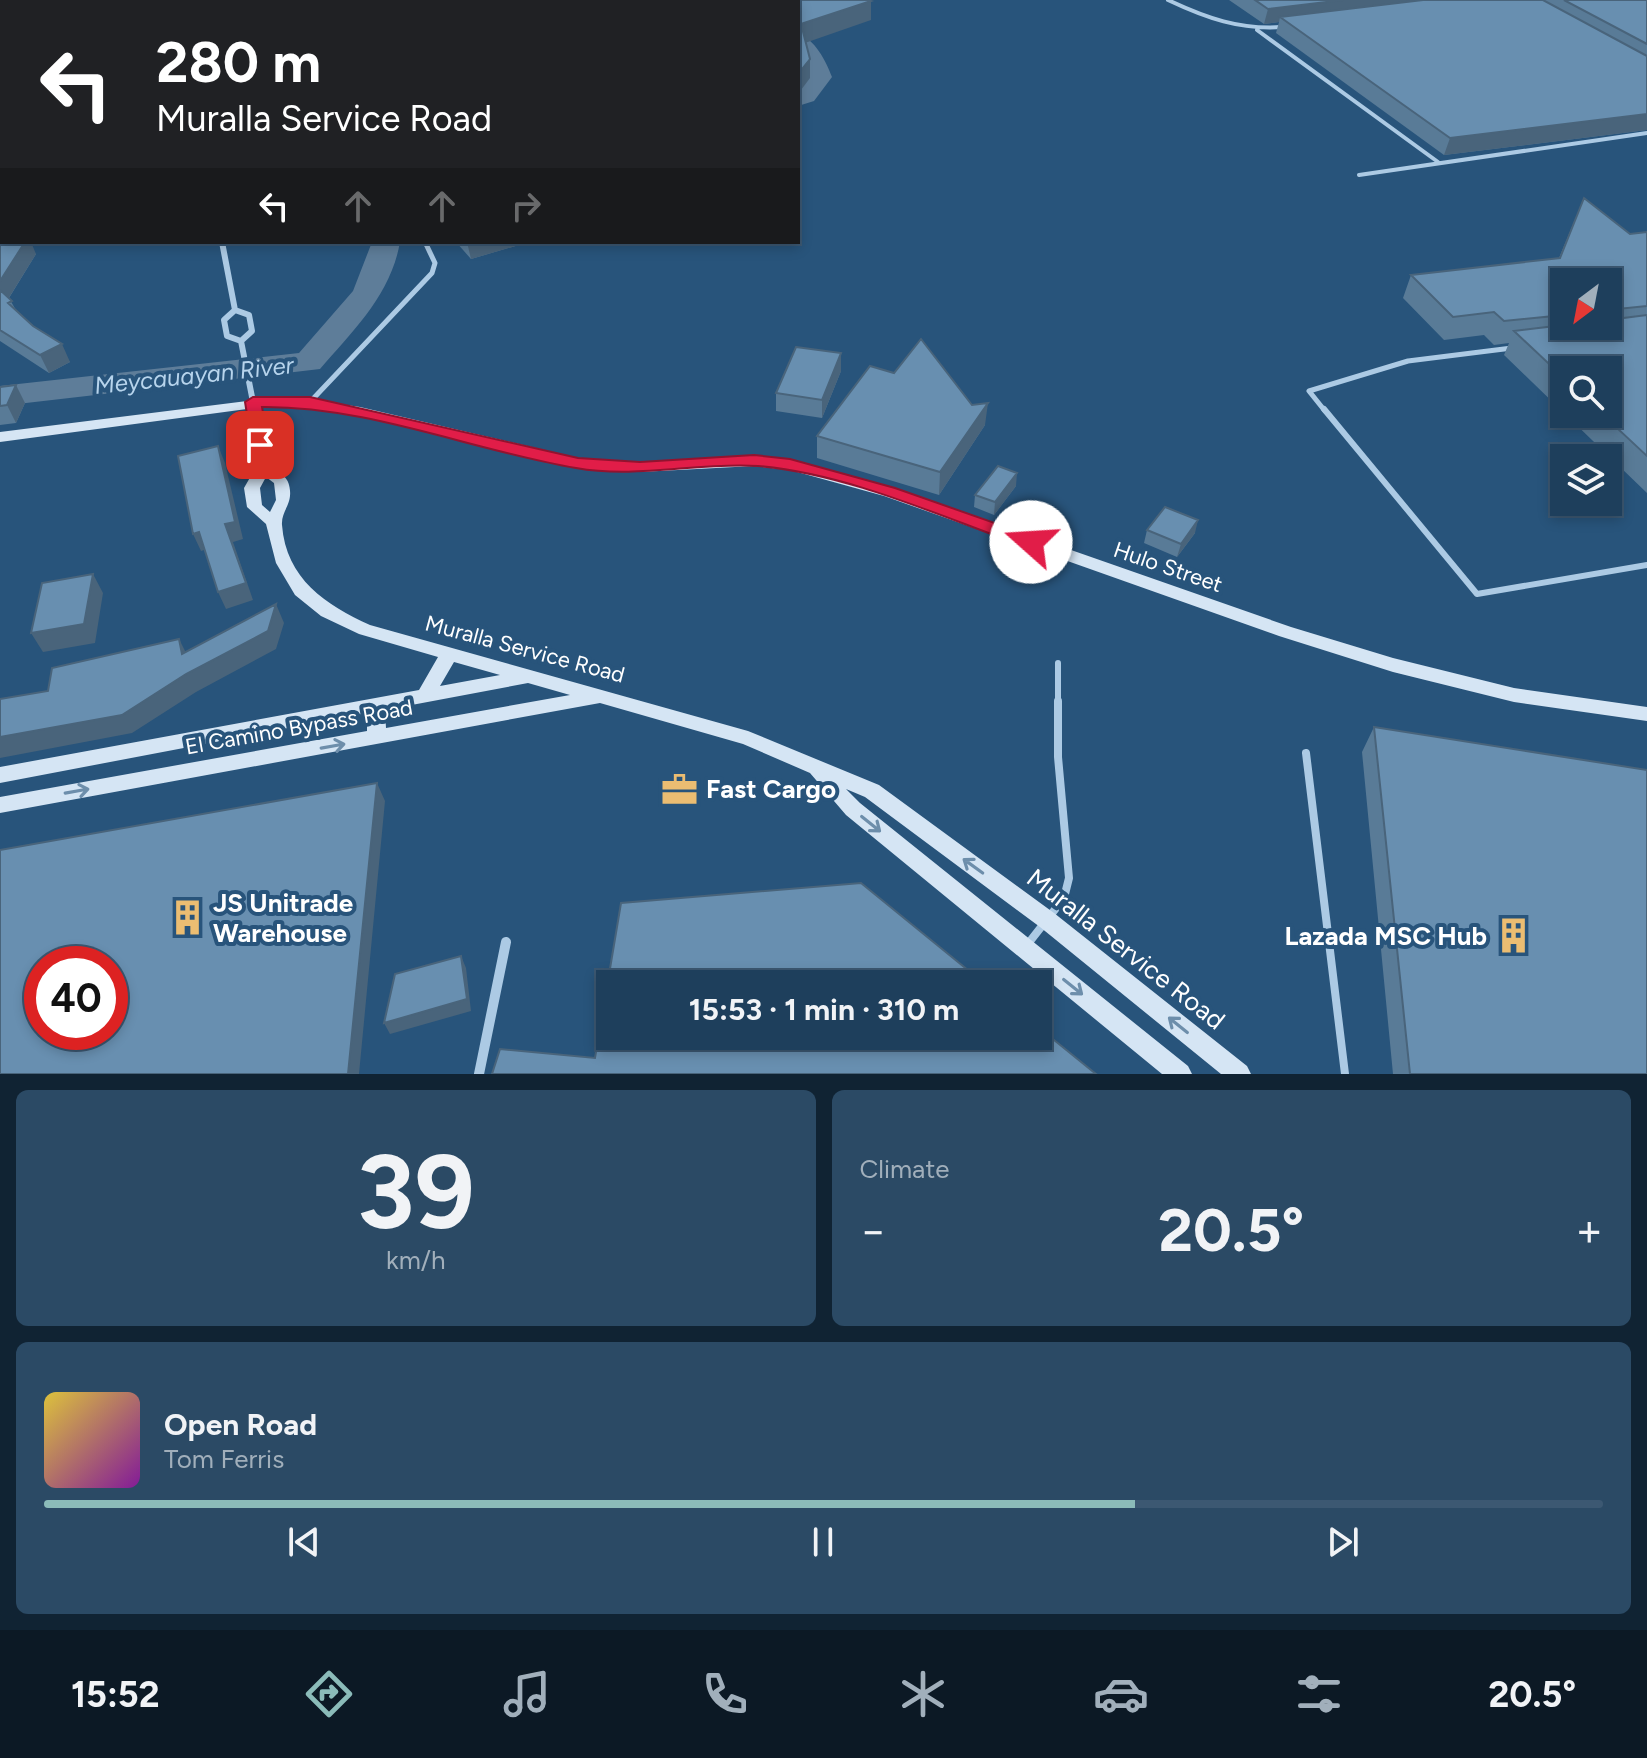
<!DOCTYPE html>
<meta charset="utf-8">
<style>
body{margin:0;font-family:Figtree,sans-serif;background:#2b4a65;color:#f1f3f6;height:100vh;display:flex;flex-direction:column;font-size:30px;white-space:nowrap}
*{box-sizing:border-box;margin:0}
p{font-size:26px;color:#a1afbb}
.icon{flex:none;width:44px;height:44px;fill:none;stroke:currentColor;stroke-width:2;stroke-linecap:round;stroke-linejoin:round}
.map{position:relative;height:1074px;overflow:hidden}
.details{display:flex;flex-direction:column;gap:16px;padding:16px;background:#102333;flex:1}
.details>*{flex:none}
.hud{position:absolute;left:0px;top:0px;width:800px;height:244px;box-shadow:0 4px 12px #0003,0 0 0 2px #3c5872;background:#202124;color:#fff;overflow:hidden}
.needle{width:52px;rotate:212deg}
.fabs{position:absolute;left:1550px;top:268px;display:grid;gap:16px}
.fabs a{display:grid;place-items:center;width:72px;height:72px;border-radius:0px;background:#1e3f5c;box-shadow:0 4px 12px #0003,0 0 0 2px #3c5872;font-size:40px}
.speed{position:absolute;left:24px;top:946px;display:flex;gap:16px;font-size:40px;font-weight:700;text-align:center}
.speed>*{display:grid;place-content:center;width:104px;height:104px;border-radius:50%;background:#1e3f5c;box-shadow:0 4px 12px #0003,0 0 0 2px #3c5872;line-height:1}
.speed .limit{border:12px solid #d22;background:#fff;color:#111}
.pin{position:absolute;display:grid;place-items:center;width:68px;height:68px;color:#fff;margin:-34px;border-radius:16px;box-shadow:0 4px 12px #0006}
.me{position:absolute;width:88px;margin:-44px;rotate:289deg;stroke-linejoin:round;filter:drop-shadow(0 0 6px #0008)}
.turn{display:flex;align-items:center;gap:28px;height:168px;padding:0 24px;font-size:36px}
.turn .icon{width:104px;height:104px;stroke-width:2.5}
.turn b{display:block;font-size:56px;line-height:68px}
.lanes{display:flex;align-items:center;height:76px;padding:0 24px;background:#0003;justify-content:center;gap:40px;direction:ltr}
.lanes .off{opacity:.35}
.big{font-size:60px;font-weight:700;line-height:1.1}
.details .tile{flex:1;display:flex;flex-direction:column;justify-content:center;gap:12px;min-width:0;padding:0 28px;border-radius:12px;background:#2b4a65}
.details .dial{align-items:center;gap:0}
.dial b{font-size:104px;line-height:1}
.song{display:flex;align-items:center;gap:24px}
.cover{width:96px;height:96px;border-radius:12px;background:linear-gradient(135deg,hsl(50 70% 55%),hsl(290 70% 35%))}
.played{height:8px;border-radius:4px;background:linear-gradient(90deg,#8bbbb9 70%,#3c5872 70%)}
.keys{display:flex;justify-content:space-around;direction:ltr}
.heat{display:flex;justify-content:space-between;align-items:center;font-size:44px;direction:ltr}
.details .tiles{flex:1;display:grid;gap:16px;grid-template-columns:1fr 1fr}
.tile:last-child{grid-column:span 2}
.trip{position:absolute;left:596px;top:970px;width:456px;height:80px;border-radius:0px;background:#1e3f5c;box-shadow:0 4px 12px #0003,0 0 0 2px #3c5872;font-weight:700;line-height:80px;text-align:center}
.menu{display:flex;height:128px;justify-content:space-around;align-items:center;background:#0c1925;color:#a1afbb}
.menu .icon{width:56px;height:56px}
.menu .on{color:#8bbbb9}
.menu b{font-size:36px;color:#f1f3f6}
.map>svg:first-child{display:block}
</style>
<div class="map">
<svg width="1647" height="1074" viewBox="0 0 1647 1074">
<rect width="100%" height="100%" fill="#28547b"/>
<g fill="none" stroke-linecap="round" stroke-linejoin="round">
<path fill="#5e7d99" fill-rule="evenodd" d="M798,34C815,39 826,61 832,77L814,101L798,106V90L808,77L798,56Z
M372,242H400C391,294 354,330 320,369L0,406V386L299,353L353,291Z"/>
<path stroke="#accae4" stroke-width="4" d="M76,0L81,2
M1168,0C1206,18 1240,30 1282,27
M1257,30L1438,162
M1359,175L1647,133"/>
<path stroke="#accae4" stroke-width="5" d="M310,402L432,273L435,263L425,242
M1325,411L1309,391L1408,361L1512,348"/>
<path stroke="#accae4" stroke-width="6" d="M1324,409L1477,594L1647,565
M1058,663V703"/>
<path stroke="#accae4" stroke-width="8" d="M1306,753L1345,1074
M1027,945L1064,898L1069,878L1058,757V701"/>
<path stroke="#accae4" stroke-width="6" d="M222,242L235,310
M235,310L224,320L227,336L241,341
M235,310L249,315L252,331L241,341
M241,341L253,402"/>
<path stroke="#accae4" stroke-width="10" d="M479,1074L506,942"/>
<path fill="#d5e5f4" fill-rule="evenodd" d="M287,396L360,407L578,458L640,462L754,456L790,460L894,488L1291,627L1393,658L1514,688L1647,707V721L1514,702L1393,672L1279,636L884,496L790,470L754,466L640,472L578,468L360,415L287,404L261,408C264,425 265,446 271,462C274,472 287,474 289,485C294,504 281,510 282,525C286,579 326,605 370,625L748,731L879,785L1054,913L1247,1066L1251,1074H1221L1040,927L865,797L846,789L860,803L1188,1066L1192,1074H1162L846,815L810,773L743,744L600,703L0,813V797L367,731V713L0,783V767L419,690L438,657L359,634L321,616L295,595L276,563L266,524L247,507L244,488L256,467L247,409L0,442V432L247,401L253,398ZM266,477L274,483L276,500L270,512L262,505L260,488ZM454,662L500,675L440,686ZM528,683L570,695L386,728L385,710Z"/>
</g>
<path fill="#597b97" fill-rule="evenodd" d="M116,0H416L410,2H120Z
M1229,0H1647V130L1444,155L1276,33L1279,22L1264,24Z
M1584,198L1630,234L1647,232V493L1565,414H1608L1564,370V413L1504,355L1509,343L1494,345L1484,335L1444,340L1403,298L1411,275L1559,258ZM1564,282H1608V326H1564Z
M0,238L36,254L9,298L17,312L70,362L49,373L0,341Z
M456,242H529L471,259Z
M841,371L822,418L776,411V393Z
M0,387L25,403L16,423L0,425Z
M985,425L939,495L817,458V436Z
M1016,486L994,515L974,507L975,495Z
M1147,530L1195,533L1177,557L1144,543Z
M1374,727L1647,1074H1393L1362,752Z"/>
<path fill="#49647b" d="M366,0H416L410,2H360Z
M1343,0H1471L1280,17L1279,22L1264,24L1268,9Z
M871,1V20L802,44L801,24Z
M810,59V78L798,94V74Z
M1647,114V130L1444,155L1450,138Z
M2,156V179L0,181V157Z
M25,242H31L36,254L5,304L0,293V281Z
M467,242H529L471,259Z
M62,344L70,362L49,373L40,355Z
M841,353V371L822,418V400Z
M16,385L25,403L16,423L7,405Z
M988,403L985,425L939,495L940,472Z
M218,446L225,463L243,539L233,542L253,600L226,609L218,592L225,524Z
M1017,473L1016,486L994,515L995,502Z
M1198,520L1195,533L1177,557L1181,544Z
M199,532L207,549L201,551L193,534Z
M93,574L103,593L95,643L43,652L31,633Z
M276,604L284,623L276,649L196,692L132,733L0,758V737L182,654L179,639L188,657Z
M377,783L385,801L359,1074H348Z
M461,956L466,968L471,1011L390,1034L384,1023Z"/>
<path fill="#688fb0" stroke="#49647b" stroke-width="2" fill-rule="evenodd" d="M145,0H366L360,2H149Z
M573,0H868L871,1L801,24L810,59L798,74V2H569Z
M1255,0H1343L1268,9Z
M1423,0H1543L1647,56V114L1450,138L1280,17Z
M1564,0H1647V44Z
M0,103H2V156L0,157Z
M1584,198L1630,234L1647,232V306L1608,310V282H1564V315L1504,321L1494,312L1453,317L1411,275L1560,258Z
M0,238H2V242H25L0,281Z
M0,290L12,301L8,303L33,326L62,344L40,355L0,330Z
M1647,315V456L1602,414H1608V370H1564V378L1514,331L1564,325V326H1608V320Z
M921,339L972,405L988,403L940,472L817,436L870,366L894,373Z
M796,347L841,353L822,400L776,393Z
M16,385L7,405L0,406V387Z
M218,446L235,522L225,524L246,583L218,592L199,532L193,534L178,456Z
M998,466L1017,473L995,502L975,495Z
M1165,507L1198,520L1181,544L1147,530Z
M93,574L84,624L31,633L42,583Z
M276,604L268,631L186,674L122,715L0,737V699L48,691L52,668L179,639L182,654Z
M1374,727L1647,770V1074H1410Z
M377,783L348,1074H0V850ZM42,964H110V1032H42Z
M861,883L985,984H610V1036H1038V1027L1096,1074H492L500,1049L595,1058L621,903Z
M461,956L467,999L384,1023L395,974Z"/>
<defs><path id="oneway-shaft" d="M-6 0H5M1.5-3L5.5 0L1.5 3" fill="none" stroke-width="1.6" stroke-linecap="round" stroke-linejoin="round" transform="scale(2)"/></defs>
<g stroke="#6d8eab">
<use href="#oneway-shaft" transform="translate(333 746) rotate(-10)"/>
<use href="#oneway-shaft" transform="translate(77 791) rotate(-10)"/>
<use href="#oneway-shaft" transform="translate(871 824) rotate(39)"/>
<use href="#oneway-shaft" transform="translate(973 866) rotate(-144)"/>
<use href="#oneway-shaft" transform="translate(1073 987) rotate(39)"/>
<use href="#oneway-shaft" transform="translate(1178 1025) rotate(-141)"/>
</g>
<path fill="#e11d48" stroke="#92132f" stroke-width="2" d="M253,397H310L578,458L640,462L754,455L790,459L895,488L1037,538L1040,542L1031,548L1024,546C939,516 849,474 758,466C697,462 637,479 576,468C471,450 368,406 262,407L269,445L260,451L252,445L245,402Z"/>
<defs>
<symbol id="office-bare" viewBox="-9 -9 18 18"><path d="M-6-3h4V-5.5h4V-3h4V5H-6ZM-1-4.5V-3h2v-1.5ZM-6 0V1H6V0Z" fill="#ebbd72" stroke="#28547b" stroke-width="2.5" paint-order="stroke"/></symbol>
<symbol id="building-bare" viewBox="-9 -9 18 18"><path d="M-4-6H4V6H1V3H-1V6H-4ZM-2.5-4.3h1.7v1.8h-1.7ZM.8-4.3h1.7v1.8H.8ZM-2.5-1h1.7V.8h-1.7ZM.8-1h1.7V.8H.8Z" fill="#ebbd72" stroke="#28547b" stroke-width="2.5" paint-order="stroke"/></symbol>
</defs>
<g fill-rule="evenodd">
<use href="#office-bare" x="654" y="764" width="51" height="51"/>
<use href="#building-bare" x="162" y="892" width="51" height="51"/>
<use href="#building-bare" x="1488" y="910" width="51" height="51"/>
</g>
<g text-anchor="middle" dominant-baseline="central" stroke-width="8" stroke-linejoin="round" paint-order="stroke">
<g font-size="22" fill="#fff" stroke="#28547b">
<text transform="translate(1168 567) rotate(19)">Hulo Street</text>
<text transform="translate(525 649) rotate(15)">Muralla Service Road</text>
<text transform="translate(299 727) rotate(-10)">El Camino Bypass Road</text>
</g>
<g font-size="24" font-style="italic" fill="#b7d4ec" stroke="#28547b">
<text transform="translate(194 375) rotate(-6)">Meycauayan River</text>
</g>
<g font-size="26" font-weight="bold" fill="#fff" stroke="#28547b" text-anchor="start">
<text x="706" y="789">Fast Cargo</text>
<text x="213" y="903">JS Unitrade<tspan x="213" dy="30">Warehouse</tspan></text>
<text x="1487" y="936" text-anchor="end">Lazada MSC Hub</text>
</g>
<g font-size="26" fill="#fff" stroke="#28547b">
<text transform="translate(1126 949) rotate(38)">Muralla Service Road</text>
</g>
</g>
</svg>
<div class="fabs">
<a><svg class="needle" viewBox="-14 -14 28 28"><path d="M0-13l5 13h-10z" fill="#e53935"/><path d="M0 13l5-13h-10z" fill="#a1afbb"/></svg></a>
<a><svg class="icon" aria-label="search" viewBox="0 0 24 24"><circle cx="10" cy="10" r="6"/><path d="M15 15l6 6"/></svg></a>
<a><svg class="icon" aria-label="layers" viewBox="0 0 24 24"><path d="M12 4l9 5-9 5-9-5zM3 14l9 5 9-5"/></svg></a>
</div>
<div class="speed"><div class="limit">40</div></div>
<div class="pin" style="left:260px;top:445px;background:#d93025"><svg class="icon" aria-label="arrive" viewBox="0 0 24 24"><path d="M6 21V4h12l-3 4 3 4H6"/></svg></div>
<svg class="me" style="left:1031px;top:542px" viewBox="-20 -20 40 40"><circle r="19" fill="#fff"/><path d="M0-13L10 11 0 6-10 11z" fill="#e11d48"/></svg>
<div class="trip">15:53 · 1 min · 310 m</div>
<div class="hud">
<div class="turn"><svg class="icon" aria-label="left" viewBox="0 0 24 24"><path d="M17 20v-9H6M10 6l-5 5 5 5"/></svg><div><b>280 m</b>Muralla Service Road</div></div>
<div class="lanes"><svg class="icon" aria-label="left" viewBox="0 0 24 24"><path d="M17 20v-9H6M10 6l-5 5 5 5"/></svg><svg class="icon off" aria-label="ahead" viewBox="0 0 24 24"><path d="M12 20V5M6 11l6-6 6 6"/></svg><svg class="icon off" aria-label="ahead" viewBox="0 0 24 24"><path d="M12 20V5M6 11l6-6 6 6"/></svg><svg class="icon off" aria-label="right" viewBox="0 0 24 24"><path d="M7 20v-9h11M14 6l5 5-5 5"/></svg></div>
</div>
</div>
<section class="details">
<div class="tiles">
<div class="tile dial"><b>39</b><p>km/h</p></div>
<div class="tile"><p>Climate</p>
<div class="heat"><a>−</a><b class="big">20.5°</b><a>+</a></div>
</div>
<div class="tile">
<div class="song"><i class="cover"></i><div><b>Open Road</b><p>Tom Ferris</p></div></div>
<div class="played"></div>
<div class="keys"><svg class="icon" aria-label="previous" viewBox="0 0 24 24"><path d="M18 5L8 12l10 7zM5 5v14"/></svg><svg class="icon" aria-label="pause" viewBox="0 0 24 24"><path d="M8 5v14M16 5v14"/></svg><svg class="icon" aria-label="next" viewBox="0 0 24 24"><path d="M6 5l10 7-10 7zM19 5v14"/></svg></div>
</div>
</div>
</section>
<nav class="menu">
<b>15:52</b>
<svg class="icon on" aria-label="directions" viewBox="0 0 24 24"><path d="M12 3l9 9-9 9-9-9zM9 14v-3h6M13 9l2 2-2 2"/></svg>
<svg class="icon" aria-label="music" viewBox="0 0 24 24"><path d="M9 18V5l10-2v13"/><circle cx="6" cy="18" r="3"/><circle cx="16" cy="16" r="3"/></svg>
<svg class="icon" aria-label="phone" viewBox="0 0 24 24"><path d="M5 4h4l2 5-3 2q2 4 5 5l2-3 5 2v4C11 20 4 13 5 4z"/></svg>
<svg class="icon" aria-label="climate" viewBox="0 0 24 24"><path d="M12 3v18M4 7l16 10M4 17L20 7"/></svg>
<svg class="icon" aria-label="car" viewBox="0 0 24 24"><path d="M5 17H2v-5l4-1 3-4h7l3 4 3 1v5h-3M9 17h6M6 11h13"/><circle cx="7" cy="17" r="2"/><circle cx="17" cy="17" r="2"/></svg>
<svg class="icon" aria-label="filters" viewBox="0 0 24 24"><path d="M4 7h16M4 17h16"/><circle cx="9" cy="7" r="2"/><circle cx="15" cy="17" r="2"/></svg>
<b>20.5°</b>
</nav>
